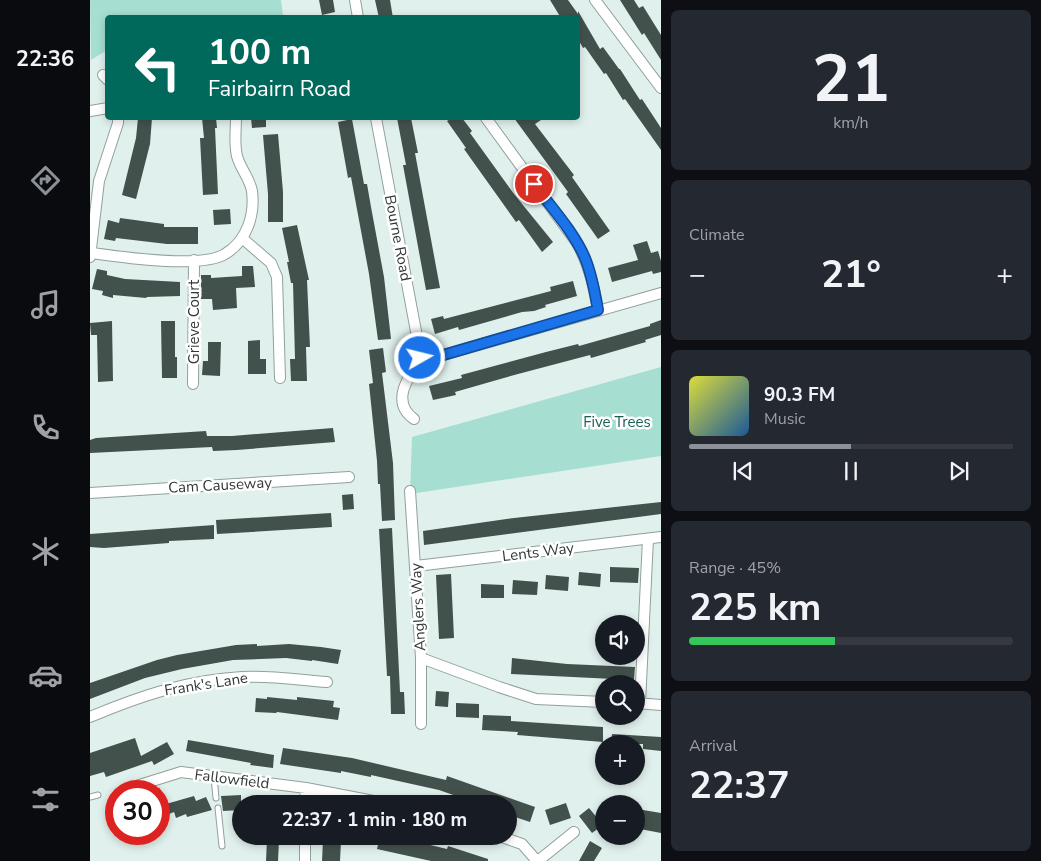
<!DOCTYPE html>
<meta charset="utf-8">
<style>
body{margin:0;font-family:"Nunito Sans",sans-serif;background:#242831;color:#f1f3f6;height:100vh;display:flex;flex-direction:column;font-size:19px;white-space:nowrap}
*{box-sizing:border-box;margin:0}
p{font-size:16px;color:#9ea1a6}
.icon{flex:none;width:28px;height:28px;fill:none;stroke:currentColor;stroke-width:2;stroke-linecap:round;stroke-linejoin:round}
.map{position:relative;flex:1;overflow:hidden}
.sheet{display:flex;flex-direction:column;gap:10px;padding:10px;background:#0d0f14;width:380px}
.sheet>*{flex:none}
.guide{position:absolute;left:15px;top:15px;width:475px;height:105px;border-radius:5px;box-shadow:0 2px 8px #0003;background:#00695c;color:#fff;overflow:hidden}
.buttons{position:absolute;left:505px;top:615px;display:grid;gap:10px}
.buttons a{display:grid;place-items:center;width:50px;height:50px;border-radius:50%;background:#171b24;box-shadow:0 2px 8px #0003;font-size:25px}
.speed{position:absolute;left:15px;top:780px;display:flex;gap:10px;font-size:25px;font-weight:700;text-align:center}
.speed>*{display:grid;place-content:center;width:65px;height:65px;border-radius:50%;background:#171b24;box-shadow:0 2px 8px #0003;line-height:1}
.speed .limit{border:8px solid #d22;background:#fff;color:#111}
.pin{position:absolute;display:grid;place-items:center;width:42px;height:42px;color:#fff;margin:-21px;border:2px solid #fff;border-radius:50%;box-shadow:0 1px 5px #0007}
.me{position:absolute;width:55px;margin:-28px;rotate:82deg;stroke-linejoin:round;filter:drop-shadow(0 0 4px #0008)}
.turn{display:flex;align-items:center;gap:18px;height:105px;padding:0 20px;font-size:22px}
.turn .icon{width:65px;height:65px;stroke-width:2.5}
.turn b{display:block;font-size:35px;line-height:42px}
.big{font-size:38px;font-weight:700;line-height:1.1}
.sheet .card{flex:1;display:flex;flex-direction:column;justify-content:center;gap:8px;min-width:0;padding:0 18px;border-radius:8px;background:#242831}
.sheet .dial{align-items:center;gap:0}
.dial b{font-size:65px;line-height:1}
.song{display:flex;align-items:center;gap:15px}
.cover{width:60px;height:60px;border-radius:8px;background:linear-gradient(135deg,hsl(60 70% 55%),hsl(210 70% 35%))}
.played{height:5px;border-radius:2px;background:linear-gradient(90deg,#8c9099 50%,#363941 50%)}
.keys{display:flex;justify-content:space-around;direction:ltr}
.heat{display:flex;justify-content:space-between;align-items:center;font-size:28px;direction:ltr}
.charge{height:8px;border-radius:4px;background:linear-gradient(90deg,#34c759 45%,#363941 0)}
.trip{position:absolute;left:142px;top:795px;width:285px;height:50px;border-radius:25px;background:#171b24;box-shadow:0 2px 8px #0003;font-weight:700;line-height:50px;text-align:center}
main{display:flex;flex:1;min-height:0}
.tabs{display:flex;flex-direction:column;width:90px;justify-content:space-around;align-items:center;background:#090b0e;color:#9ea1a6}
.tabs .icon{width:35px;height:35px}
.tabs .selected{color:#8c9099}
.tabs b{font-size:22px;color:#f1f3f6}
.map>svg:first-child{display:block}
</style>
<main>
<nav class="tabs">
<b>22:36</b>
<svg class="icon selected" aria-label="directions" viewBox="0 0 24 24"><path d="M12 3l9 9-9 9-9-9zM9 14v-3h6M13 9l2 2-2 2"/></svg>
<svg class="icon" aria-label="music" viewBox="0 0 24 24"><path d="M9 18V5l10-2v13"/><circle cx="6" cy="18" r="3"/><circle cx="16" cy="16" r="3"/></svg>
<svg class="icon" aria-label="phone" viewBox="0 0 24 24"><path d="M5 4h4l2 5-3 2q2 4 5 5l2-3 5 2v4C11 20 4 13 5 4z"/></svg>
<svg class="icon" aria-label="climate" viewBox="0 0 24 24"><path d="M12 3v18M4 7l16 10M4 17L20 7"/></svg>
<svg class="icon" aria-label="car" viewBox="0 0 24 24"><path d="M5 17H2v-5l4-1 3-4h7l3 4 3 1v5h-3M9 17h6M6 11h13"/><circle cx="7" cy="17" r="2"/><circle cx="17" cy="17" r="2"/></svg>
<svg class="icon" aria-label="filters" viewBox="0 0 24 24"><path d="M4 7h16M4 17h16"/><circle cx="9" cy="7" r="2"/><circle cx="15" cy="17" r="2"/></svg>
</nav>
<div class="map">
<svg width="571" height="861" viewBox="0 0 571 861">
<rect width="100%" height="100%" fill="#e0f0ec"/>
<path fill="#a6dfd1" d="M0,0H191L193,15L178,18H18L17,50L1,60Z
M571,367V456L320,494L322,437Z"/>
<path fill="#43514d" d="M229,0H243L245,12L232,15Z
M285,0H300L303,18H289Z
M460,0H478L488,14V11L510,49L513,47L529,69H530L550,100L552,99L571,128V150L535,99L533,100L516,73L514,74L495,47L493,48L488,39V18H471Z
M530,0H544L549,8L553,6L571,35V60L554,33L552,35Z
M48,118H62L60,144L46,199L32,195L46,138Z
M112,118H126L127,128H125L128,194L113,195L110,138H114Z
M161,118H176V127L162,128Z
M307,118H321L328,153H325L350,288L336,290L313,165H316Z
M362,118H372L382,131L380,133L424,194L463,242L452,252L429,220L426,222L374,149L376,148L357,121Z
M424,118H454L445,124L484,175L482,177L520,231L508,239L476,194L478,192Z
M262,119L274,184H277L281,207L294,277L301,339L288,340L279,274L261,177L258,178L248,122Z
M188,134L193,192V222H178V194L173,135Z
M140,209L141,224L124,225L123,210Z
M30,218L74,224V227H108V244H77L26,238L25,241L14,239L18,220L29,223Z
M207,225L219,280H217L220,347H216L217,381H201L200,359H205L203,283H201L197,262H199L192,228Z
M557,241L561,253L568,251L571,261V272L563,274L562,271L522,282L518,268L548,260L543,245Z
M152,266H163L165,287L146,288L147,308L123,310L122,299H111V275H121V278L152,276Z
M7,269L17,271V275L35,279L90,282V296L57,297L56,298L23,295V298L12,295L13,291L2,289Z
M483,281L487,296L455,305L456,307L444,311L432,312L369,330L368,327L345,334L341,319L353,316L354,319L461,291L460,287Z
M571,320V335L555,340L556,342L501,358L500,355L428,374L365,392L366,395L343,400L339,386L372,378L371,375L456,352L488,344L489,346L560,326V324Z
M22,321L23,381L8,382L7,335H1L0,323Z
M71,321H85V357H87V378H72Z
M170,340V359H176V374H158V341Z
M118,342H131L130,376L112,375L113,361H118Z
M293,348L296,372L292,373L303,463L305,520L292,521L290,484H288L287,461L279,384L283,383L279,350Z
M243,428L245,442L147,450L123,451L122,447L0,453V440L6,438L116,431L117,436H142Z
M263,494L264,509L253,510L252,495Z
M571,502V514L334,545L333,531L424,518Z
M241,513L242,527L127,534L126,520Z
M124,525V539L79,541V543L14,548L0,547V534Z
M302,528L310,692H314L315,714H301L300,676H297L289,529Z
M520,567L549,568L548,583L520,582Z
M489,572L511,574L510,587L488,585Z
M361,574L364,638L349,639L346,575Z
M456,575L479,577L478,591L455,589Z
M423,580L448,582L447,595L422,594Z
M391,584L414,585V598H391Z
M167,644V646L199,644L231,647L251,650L248,664L222,660V661L196,658L143,660L92,669L55,678L0,699V683L67,660L87,655L146,645Z
M422,658L477,664L545,667L544,680L421,674Z
M346,691L359,692L358,707L345,706Z
M177,697L207,700V697L244,701L243,707L250,708L248,720L187,712L186,713L165,712L166,698L177,699Z
M366,703L389,704V718L366,717Z
M393,715L421,716V721L513,727V742L427,735L428,732L392,730Z
M522,734L571,737V751L553,749V744H521Z
M45,738L51,756L77,742L84,754L64,765L62,761L16,777L14,772L0,776V753Z
M98,740L184,755L183,768L160,765L161,763L96,751Z
M193,748L262,758L356,780L357,776L445,807L440,822L419,815V804H389L349,790L281,775V777L251,771V773L190,764Z
M69,787L76,804L104,796L106,801L116,797L122,810L97,817L96,814L86,818L84,812L69,818Z
M151,795V810L133,811L131,796Z
M476,803L481,818L460,825L455,810Z
M499,808L513,825L502,833L489,816Z
M553,810L571,813V833L550,829Z
M290,836H303L357,849L358,846L398,859V861H341L287,849Z
M177,839L189,840L188,861H176Z
M233,840L251,841L250,861H232Z
M500,841L512,848L504,861H489Z"/>
<g fill="none" stroke-linecap="round" stroke-linejoin="round">
<defs>
<path id="lane" d="M124,777L126,798
M0,797L8,795
M128,808L132,846"/>
<path id="street" d="M265,0L268,18
M505,0L571,88
M13,75L18,80
M0,111L18,108
M286,118L331,358
M396,118L487,243C499,265 504,286 508,311
M152,238L181,263L187,277L190,378
M2,253C30,257 111,269 135,254C157,241 165,215 162,191C160,179 150,168 147,156C144,144 146,129 146,118
M0,257L9,181L28,123V118
M331,358H343L571,293
M103,384L104,260
M324,419C300,402 318,377 331,358
M320,491L331,658V724
M0,493L259,477
M326,566L571,537
M331,658L409,687L446,699L514,702
M546,703L571,705
M550,703L558,539
M0,717C50,696 97,680 152,677C180,675 209,680 237,682
M40,788L91,772L216,788L299,804
M215,802L216,788
M215,836V861
M409,836L432,844L447,861
M448,861L484,832"/>
</defs>
<use href="#lane" stroke="#91a09c" stroke-width="7"/>
<use href="#street" stroke="#91a09c" stroke-width="12"/>
<use href="#lane" stroke="#fff" stroke-width="5"/>
<use href="#street" stroke="#fff" stroke-width="10"/>
</g>
<g fill="none" stroke-linecap="round" stroke-linejoin="round">
<defs>
<path id="route" d="M330,358H343L508,310C505,293 502,275 495,258C484,232 461,207 444,184"/>
</defs>
<use href="#route" stroke="#114b97" stroke-width="12"/>
<use href="#route" stroke="#1a73e8" stroke-width="9"/>
</g>
<g text-anchor="middle" dominant-baseline="central" stroke-width="5" stroke-linejoin="round" paint-order="stroke">
<g font-size="15" fill="#323837" stroke="#fff">
<text transform="translate(308 238) rotate(79)">Bourne Road</text>
<text transform="translate(104 322) rotate(-90)">Grieve Court</text>
<text transform="translate(130 485) rotate(-3)">Cam Causeway</text>
<text transform="translate(448 552) rotate(-7)">Lents Way</text>
<text transform="translate(328 607) rotate(-93)">Anglers Way</text>
<text transform="translate(116 684) rotate(-9)">Frank's Lane</text>
<text transform="translate(142 779) rotate(7)">Fallowfield</text>
</g>
<g font-size="15" fill="#175e52" stroke="#fff">
<text x="527" y="422">Five Trees</text>
</g>
</g>
</svg>
<div class="buttons">
<a><svg class="icon" aria-label="sound" viewBox="0 0 24 24"><path d="M4 9h4l5-4v14l-5-4H4zM17 9q2 3 0 6"/></svg></a>
<a><svg class="icon" aria-label="search" viewBox="0 0 24 24"><circle cx="10" cy="10" r="6"/><path d="M15 15l6 6"/></svg></a>
<a>+</a>
<a>−</a>
</div>
<div class="speed"><div class="limit">30</div></div>
<div class="pin" style="left:444px;top:184px;background:#d93025"><svg class="icon" aria-label="arrive" viewBox="0 0 24 24"><path d="M6 21V4h12l-3 4 3 4H6"/></svg></div>
<svg class="me" style="left:330px;top:358px" viewBox="-20 -20 40 40"><circle r="17" fill="#1a73e8" stroke="#fff" stroke-width="3"/><path d="M0-11L8 9 0 5-8 9z" fill="#fff"/></svg>
<div class="trip">22:37 · 1 min · 180 m</div>
<div class="guide">
<div class="turn"><svg class="icon" aria-label="left" viewBox="0 0 24 24"><path d="M17 20v-9H6M10 6l-5 5 5 5"/></svg><div><b>100 m</b>Fairbairn Road</div></div>
</div>
</div>
<section class="sheet">
<div class="card dial"><b>21</b><p>km/h</p></div>
<div class="card"><p>Climate</p>
<div class="heat"><a>−</a><b class="big">21°</b><a>+</a></div>
</div>
<div class="card">
<div class="song"><i class="cover"></i><div><b>90.3 FM</b><p>Music</p></div></div>
<div class="played"></div>
<div class="keys"><svg class="icon" aria-label="previous" viewBox="0 0 24 24"><path d="M18 5L8 12l10 7zM5 5v14"/></svg><svg class="icon" aria-label="pause" viewBox="0 0 24 24"><path d="M8 5v14M16 5v14"/></svg><svg class="icon" aria-label="next" viewBox="0 0 24 24"><path d="M6 5l10 7-10 7zM19 5v14"/></svg></div>
</div>
<div class="card"><p>Range · 45%</p><b class="big">225 km</b><div class="charge"></div></div>
<div class="card"><p>Arrival</p><b class="big">22:37</b></div>
</section>
</main>
